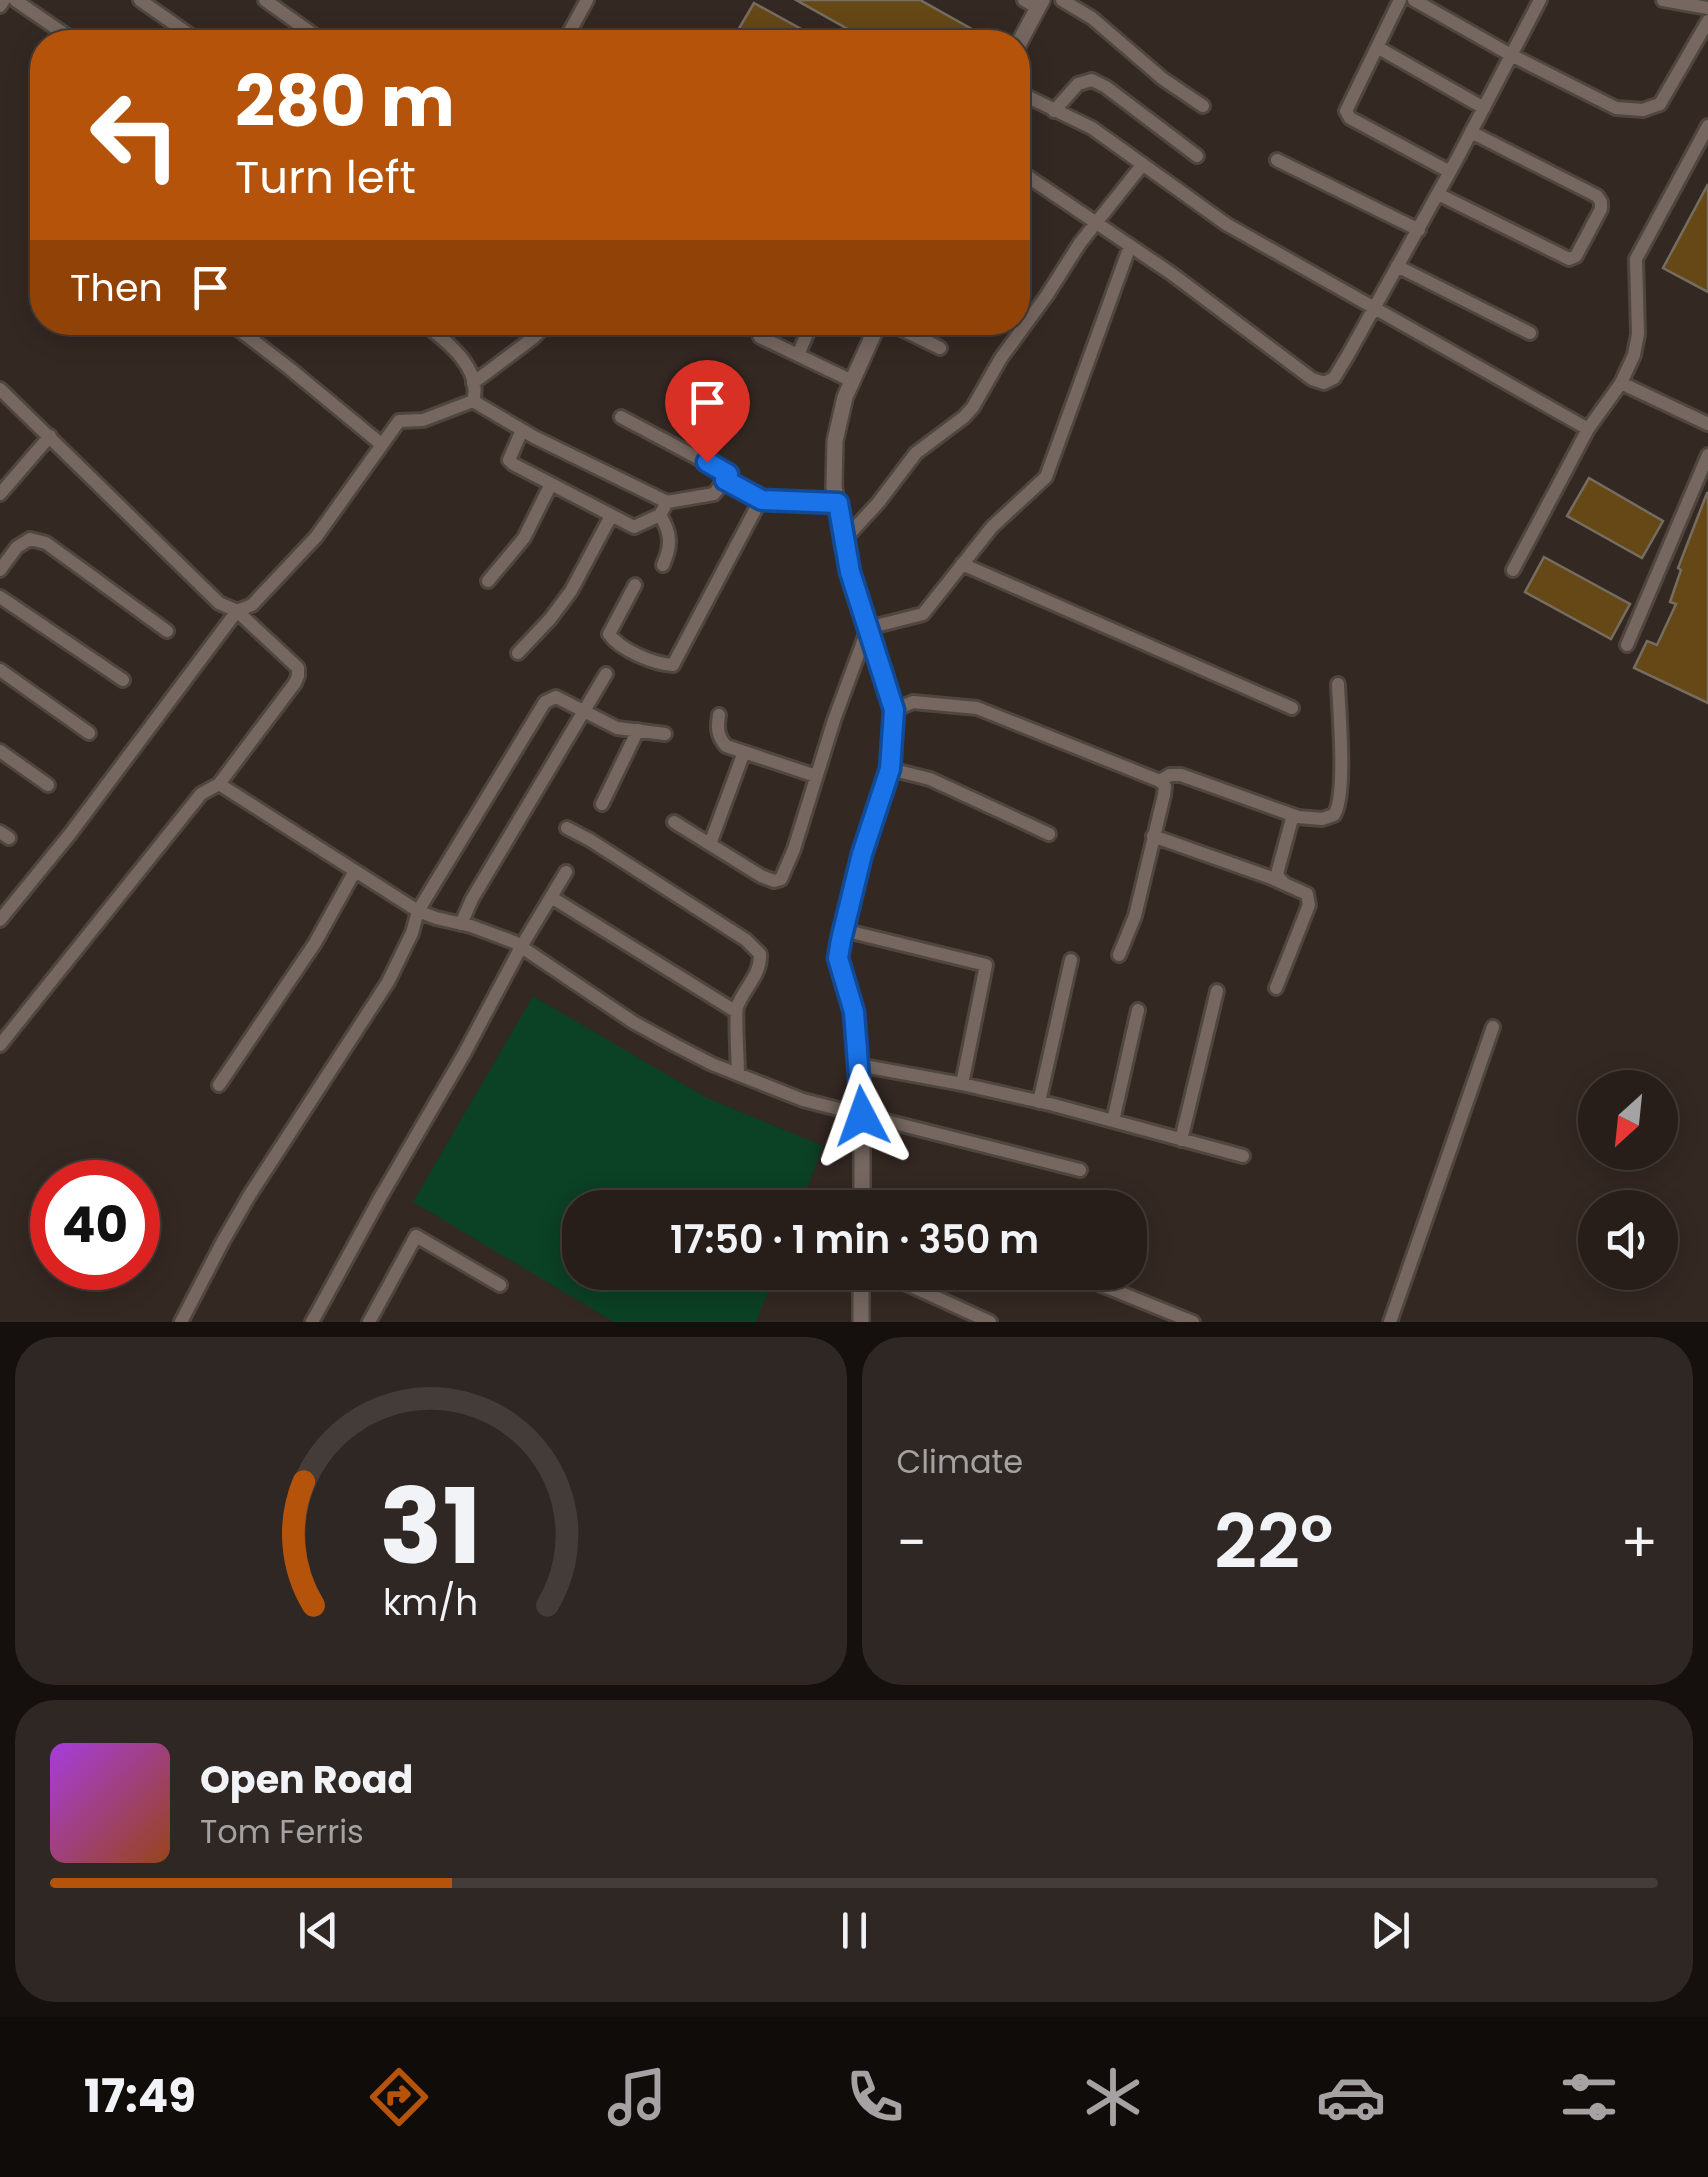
<!DOCTYPE html>
<meta charset="utf-8">
<style>
body{margin:0;font-family:Poppins,sans-serif;background:#2f2723;color:#f1f3f6;height:100vh;display:flex;flex-direction:column;font-size:38px;white-space:nowrap}
*{box-sizing:border-box;margin:0}
p{font-size:32px;color:#a4a2a2}
.icon{flex:none;width:55px;height:55px;fill:none;stroke:currentColor;stroke-width:2;stroke-linecap:round;stroke-linejoin:round}
.map{position:relative;height:1322px;overflow:hidden}
.sheet{display:flex;flex-direction:column;gap:15px;padding:15px;background:#15100e;flex:1}
.sheet>*{flex:none}
.guide{position:absolute;left:30px;top:30px;width:1000px;height:305px;border-radius:40px;box-shadow:0 5px 25px #0003,0 0 0 2px #433c39;background:#b45309;color:#fff;overflow:hidden}
.needle{width:65px;rotate:207deg}
.tools{position:absolute;left:1578px;top:1070px;display:grid;gap:20px}
.tools a{display:grid;place-items:center;width:100px;height:100px;border-radius:50%;background:#271e1a;box-shadow:0 5px 25px #0003,0 0 0 2px #433c39;font-size:50px}
.speed{position:absolute;left:30px;top:1160px;display:flex;gap:20px;font-size:50px;font-weight:700;text-align:center}
.speed>*{display:grid;place-content:center;width:130px;height:130px;border-radius:50%;background:#271e1a;box-shadow:0 5px 25px #0003,0 0 0 2px #433c39;line-height:1}
.speed .limit{border:15px solid #d22;background:#fff;color:#111}
.pin{position:absolute;display:grid;place-items:center;width:85px;height:85px;color:#fff;margin:-102px -42px;border-radius:50% 50% 50% 0;rotate:-45deg;box-shadow:0 0 10px #0007}
.pin .icon{rotate:45deg}
.me{position:absolute;width:110px;margin:-55px;rotate:356deg;stroke-linejoin:round;filter:drop-shadow(0 0 8px #0008)}
.turn{display:flex;align-items:center;gap:35px;height:210px;padding:0 40px;font-size:45px}
.turn .icon{width:130px;height:130px;stroke-width:2.5}
.turn b{display:block;font-size:70px;line-height:85px}
.then{display:flex;align-items:center;height:95px;padding:0 40px;background:#0003;gap:20px;font-size:38px}
.big{font-size:75px;font-weight:600;line-height:1.1}
.sheet .tile{flex:1;display:flex;flex-direction:column;justify-content:center;gap:15px;min-width:0;padding:0 35px;border-radius:40px;background:#2f2723}
.sheet .dial{align-items:center;gap:0}
.dial svg{height:260px;overflow:visible;fill:none;stroke:#433c39;stroke-width:7;stroke-linecap:round;text-anchor:middle}
.dial text{fill:#f1f3f6;stroke:none}
.song{display:flex;align-items:center;gap:30px}
.cover{width:120px;height:120px;border-radius:15px;background:linear-gradient(135deg,hsl(280 70% 55%),hsl(20 70% 35%))}
.played{height:10px;border-radius:5px;background:linear-gradient(90deg,#b45309 25%,#433c39 25%)}
.keys{display:flex;justify-content:space-around;direction:ltr}
.heat{display:flex;justify-content:space-between;align-items:center;font-size:55px;direction:ltr}
.sheet .tiles{flex:1;display:grid;gap:15px;grid-template-columns:1fr 1fr}
.tile:last-child{grid-column:span 2}
.trip{position:absolute;left:562px;top:1190px;width:585px;height:100px;border-radius:40px;background:#271e1a;box-shadow:0 5px 25px #0003,0 0 0 2px #433c39;font-weight:600;line-height:100px;text-align:center}
.menu{display:flex;height:160px;justify-content:space-around;align-items:center;background:#100c0a;color:#a4a2a2}
.menu .icon{width:70px;height:70px}
.menu .current{color:#b45309}
.menu b{font-size:45px;color:#f1f3f6}
.map>svg:first-child{display:block}
</style>
<div class="map">
<svg width="1708" height="1322" viewBox="0 0 1708 1322">
<rect width="100%" height="100%" fill="#342822"/>
<path fill="#0b4125" d="M533,996L707,1098L823,1146L800,1207L580,1208V1272L775,1273L756,1322H614L413,1202Z"/>
<path fill="#664817" stroke="#766d61" stroke-width="2.5" d="M796,0H920L995,42H871Z
M754,3L825,42H731Z
M1708,184V292L1663,268Z
M1589,478L1663,521L1642,558L1567,516Z
M1707,493H1708V703L1634,668L1647,641L1657,645L1676,604L1670,602L1681,570L1678,568Z
M1544,557L1630,604L1611,639L1525,592Z"/>
<g fill="none" stroke-linecap="round" stroke-linejoin="round">
<defs>
<path id="minor" d="M15,0L76,42
M140,0L200,42
M265,0L314,35
M1024,0L1038,8
M1062,0L1092,18L1163,79L1203,106
M1400,0L1346,111L1350,118L1450,172
M1414,0L1511,55L1616,108L1643,110L1660,104L1708,21
M1663,0L1708,8
M0,6L4,0
M564,42L587,0
M1377,47L1484,108
M1018,92L1092,128L1226,224L1588,429
M1054,111L1078,84L1092,80L1106,87L1197,156
M1277,160L1419,230
M1018,170L1172,274L1312,379L1324,383L1334,378L1348,355L1457,159L1540,0
M1438,194L1569,259L1576,256L1601,209V202L1597,196L1471,132
M1018,248L1020,250
M1397,266L1530,333
M229,322L289,368L381,444
M422,322C445,340 483,368 473,401
M766,322L760,337L852,381
M887,322L940,348
M798,355L812,322
M473,383L533,338L549,322
M1621,383L1708,424
M0,389L219,603L237,611L252,605L316,537L399,421L423,420L473,401
M473,401L534,437L667,502L714,494L725,480
M621,417L728,474L725,480L761,499L813,504L838,503
M522,430L509,460L513,464L634,527L660,515L667,502
M0,494L50,436
M660,515C671,533 672,545 663,565
M844,540L878,503L916,453L964,417L973,407L1001,358L1047,295L1080,243L1143,164
M962,564L1292,708
M0,570L17,547L30,539L46,543L167,631
M1513,570L1588,429L1621,383L1634,355L1638,334L1636,259L1708,126
M488,581L524,538L551,484
M635,585L609,634C620,650 654,664 673,665L761,499
M0,597L123,680
M1627,645L1708,455
M518,653L550,619L571,591L611,516
M0,670L89,733
M894,710L913,702L977,708L1160,781L1170,775H1181L1298,817L1322,819L1334,815C1347,795 1339,712 1338,684
M719,715C717,727 717,736 726,746L816,776
M0,751L48,785
M890,769L930,779L1049,834
M602,804L638,730
M674,822L761,876L774,881L781,879L794,849L834,720L868,628L923,614L992,527L1046,477L1130,246
M567,828L590,840L746,940L760,954C761,975 744,988 737,1007C735,1015 738,1062 738,1074
M0,832L9,838
M1153,836L1269,877L1307,894L1309,905L1276,988
M710,844L744,752
M1283,882L1277,876L1278,870L1293,815
M551,897L735,1011
M0,920L70,834L237,611L298,668V676L295,683L219,784
M461,924L472,899L606,674
M843,930L986,965L962,1084
M1119,955L1135,916L1164,795L1165,786L1160,781
M0,1045L201,794L219,784L418,911L436,918L471,926L514,942L633,1022L675,1045L712,1064L803,1100L1080,1170
M858,1065L962,1084L1050,1104L1243,1156
M219,1085L315,943L355,871
M1039,1102L1071,960
M1113,1121L1138,1010
M1181,1140L1217,991
M862,1204L891,1208
M873,1272L909,1285L990,1322
M1069,1272L1193,1322
M181,1322L222,1243L249,1196L388,982L412,933L418,911L545,702L556,697L617,728L665,734
M312,1322L380,1198L464,1054L521,947L566,872
M369,1322L416,1236L500,1285
M1390,1322L1493,1027"/>
<path id="tertiary" d="M1018,45L1042,0
M862,1208V1116L854,1012L838,958L841,939L862,854L890,769L894,710L850,572L834,487L835,441L845,397L879,322
M861,1322V1272"/>
</defs>
<use href="#minor" stroke="#4f4640" stroke-width="18"/>
<use href="#tertiary" stroke="#4f4640" stroke-width="20"/>
<use href="#minor" stroke="#766860" stroke-width="12"/>
<use href="#tertiary" stroke="#766860" stroke-width="15"/>
</g>
<g fill="none" stroke-linecap="round" stroke-linejoin="round">
<defs>
<path id="route" d="M707,462L728,474L725,480L762,500L838,503L850,572L894,710L890,769L862,854L841,940L838,958L854,1012L862,1116"/>
</defs>
<use href="#route" stroke="#114b97" stroke-width="25"/>
<use href="#route" stroke="#1a73e8" stroke-width="18"/>
</g>
</svg>
<div class="tools">
<a><svg class="needle" viewBox="-14 -14 28 28"><path d="M0-13l5 13h-10z" fill="#e53935"/><path d="M0 13l5-13h-10z" fill="#a4a2a2"/></svg></a>
<a><svg class="icon" aria-label="sound" viewBox="0 0 24 24"><path d="M4 9h4l5-4v14l-5-4H4zM17 9q2 3 0 6"/></svg></a>
</div>
<div class="speed"><div class="limit">40</div></div>
<div class="pin" style="left:707px;top:462px;background:#d93025"><svg class="icon" aria-label="arrive" viewBox="0 0 24 24"><path d="M6 21V4h12l-3 4 3 4H6"/></svg></div>
<svg class="me" style="left:862px;top:1116px" viewBox="-20 -20 40 40"><path d="M0-17L14 15 0 8-14 15z" fill="#1a73e8" stroke="#fff" stroke-width="4"/></svg>
<div class="trip">17:50 · 1 min · 350 m</div>
<div class="guide">
<div class="turn"><svg class="icon" aria-label="left" viewBox="0 0 24 24"><path d="M17 20v-9H6M10 6l-5 5 5 5"/></svg><div><b>280 m</b>Turn left</div></div>
<div class="then">Then<svg class="icon" aria-label="arrive" viewBox="0 0 24 24"><path d="M6 21V4h12l-3 4 3 4H6"/></svg></div>
</div>
</div>
<section class="sheet">
<div class="tiles">
<div class="tile dial"><svg viewBox="0 0 100 80">
<path d="M14 69A42 42 0 1 1 86 69"/>
<path d="M14 69A42 42 0 0 1 11 31" stroke="#b45309"/>
<text x="50" y="56" font-size="32" font-weight="700">31</text>
<text x="50" y="72" font-size="11">km/h</text>
</svg></div>
<div class="tile"><p>Climate</p>
<div class="heat"><a>−</a><b class="big">22°</b><a>+</a></div>
</div>
<div class="tile">
<div class="song"><i class="cover"></i><div><b>Open Road</b><p>Tom Ferris</p></div></div>
<div class="played"></div>
<div class="keys"><svg class="icon" aria-label="previous" viewBox="0 0 24 24"><path d="M18 5L8 12l10 7zM5 5v14"/></svg><svg class="icon" aria-label="pause" viewBox="0 0 24 24"><path d="M8 5v14M16 5v14"/></svg><svg class="icon" aria-label="next" viewBox="0 0 24 24"><path d="M6 5l10 7-10 7zM19 5v14"/></svg></div>
</div>
</div>
</section>
<nav class="menu">
<b>17:49</b>
<svg class="icon current" aria-label="directions" viewBox="0 0 24 24"><path d="M12 3l9 9-9 9-9-9zM9 14v-3h6M13 9l2 2-2 2"/></svg>
<svg class="icon" aria-label="music" viewBox="0 0 24 24"><path d="M9 18V5l10-2v13"/><circle cx="6" cy="18" r="3"/><circle cx="16" cy="16" r="3"/></svg>
<svg class="icon" aria-label="phone" viewBox="0 0 24 24"><path d="M5 4h4l2 5-3 2q2 4 5 5l2-3 5 2v4C11 20 4 13 5 4z"/></svg>
<svg class="icon" aria-label="climate" viewBox="0 0 24 24"><path d="M12 3v18M4 7l16 10M4 17L20 7"/></svg>
<svg class="icon" aria-label="car" viewBox="0 0 24 24"><path d="M5 17H2v-5l4-1 3-4h7l3 4 3 1v5h-3M9 17h6M6 11h13"/><circle cx="7" cy="17" r="2"/><circle cx="17" cy="17" r="2"/></svg>
<svg class="icon" aria-label="filters" viewBox="0 0 24 24"><path d="M4 7h16M4 17h16"/><circle cx="9" cy="7" r="2"/><circle cx="15" cy="17" r="2"/></svg>
</nav>
